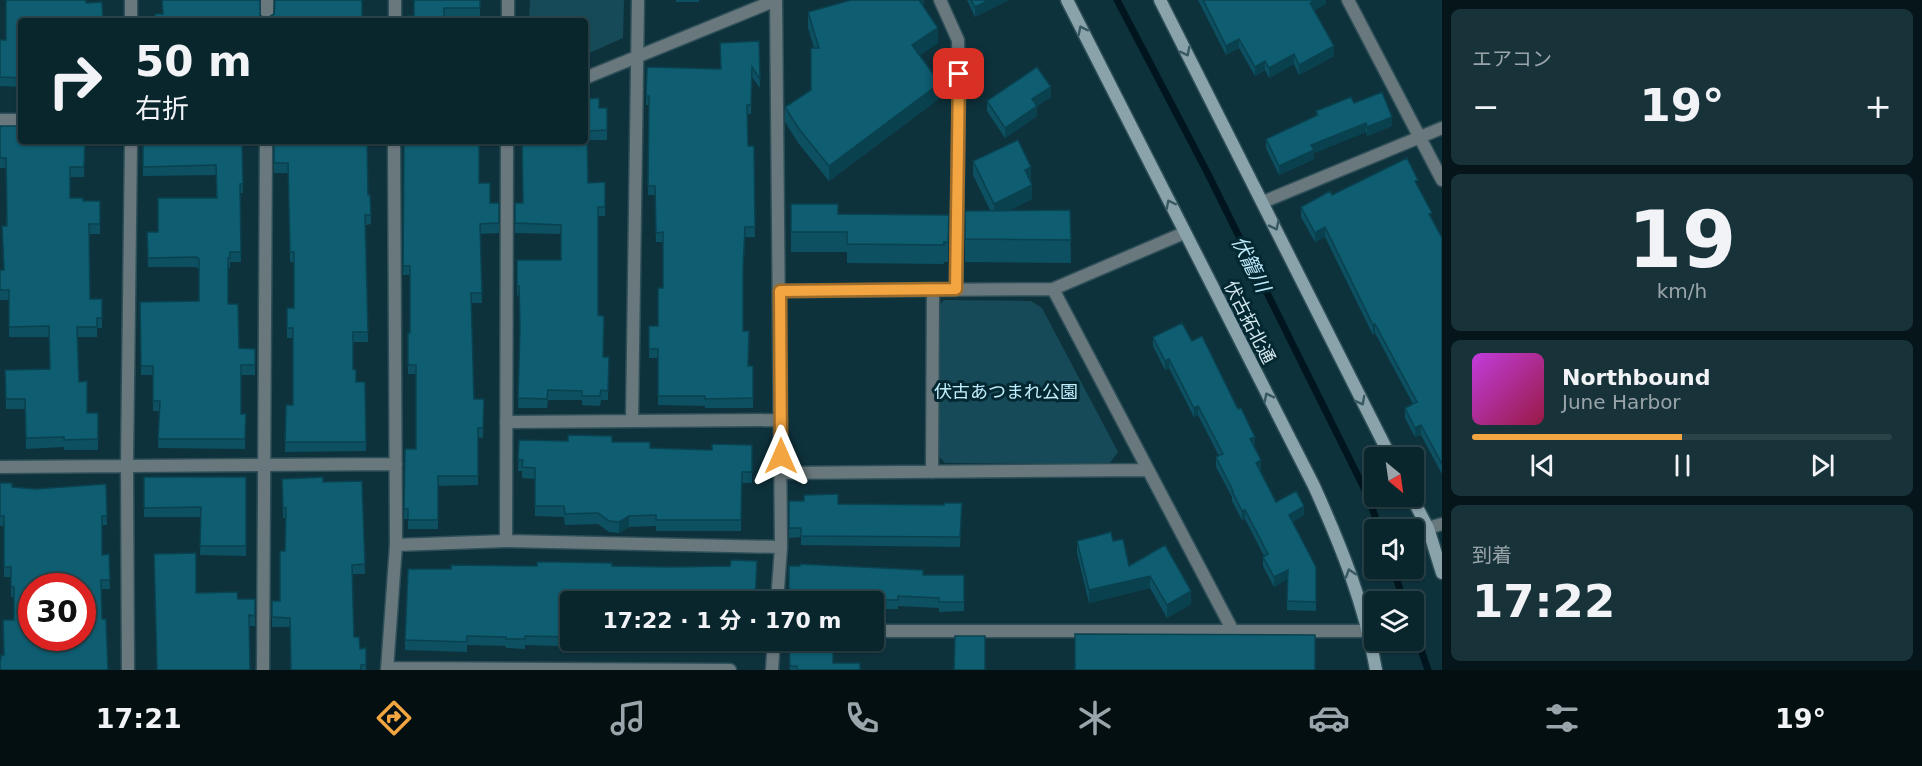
<!DOCTYPE html>
<html lang="ja">
<meta charset="utf-8">
<style>
body{margin:0;font-family:"DejaVu Sans","Noto Sans JP",sans-serif;background:#183239;color:#f1f3f6;height:100vh;display:flex;flex-direction:column;font-size:22px;white-space:nowrap}
*{box-sizing:border-box;margin:0}
p{font-size:20px;color:#99a5aa}
.icon{flex:none;width:33px;height:33px;fill:none;stroke:currentColor;stroke-width:2;stroke-linecap:round;stroke-linejoin:round}
.map{position:relative;flex:1;overflow:hidden}
.panel{display:flex;flex-direction:column;gap:9px;padding:9px;background:#061519;width:480px}
.panel>*{flex:none}
.guide{position:absolute;left:18px;top:18px;width:570px;height:126px;border-radius:6px;box-shadow:0 2px 4px #0004,0 0 0 2px #2a4349;background:#0a262d;color:#f1f3f6;overflow:hidden}
.needle{width:39px;rotate:151deg}
.controls{position:absolute;left:1364px;top:447px;display:grid;gap:12px}
.controls a{display:grid;place-items:center;width:60px;height:60px;border-radius:6px;background:#0a262d;box-shadow:0 2px 4px #0004,0 0 0 2px #2a4349;font-size:30px}
.speed{position:absolute;left:18px;top:573px;display:flex;gap:12px;font-size:30px;font-weight:700;text-align:center}
.speed>*{display:grid;place-content:center;width:78px;height:78px;border-radius:50%;background:#0a262d;box-shadow:0 2px 4px #0004,0 0 0 2px #2a4349;line-height:1}
.speed .limit{border:9px solid #d22;background:#fff;color:#111}
.pin{position:absolute;display:grid;place-items:center;width:51px;height:51px;color:#fff;margin:-26px;border-radius:12px;box-shadow:0 3px 9px #0006}
.me{position:absolute;width:66px;margin:-33px;rotate:0deg;stroke-linejoin:round;filter:drop-shadow(0 0 4px #0008)}
.turn{display:flex;align-items:center;gap:21px;height:126px;padding:0 18px;font-size:27px}
.turn .icon{width:78px;height:78px;stroke-width:2.5}
.turn b{display:block;font-size:42px;line-height:51px}
.big{font-size:45px;font-weight:700;line-height:1.1}
.panel .card{flex:1;display:flex;flex-direction:column;justify-content:center;gap:9px;min-width:0;padding:0 21px;border-radius:9px;background:#183239}
.panel .dial{align-items:center;gap:0}
.dial b{font-size:78px;line-height:1}
.song{display:flex;align-items:center;gap:18px}
.cover{width:72px;height:72px;border-radius:9px;background:linear-gradient(135deg,hsl(290 70% 55%),hsl(340 70% 35%))}
.played{height:6px;border-radius:3px;background:linear-gradient(90deg,#f2a541 50%,#2a4349 50%)}
.keys{display:flex;justify-content:space-around;direction:ltr}
.heat{display:flex;justify-content:space-between;align-items:center;font-size:33px;direction:ltr}
.trip{position:absolute;left:560px;top:591px;width:324px;height:60px;border-radius:6px;background:#0a262d;box-shadow:0 2px 4px #0004,0 0 0 2px #2a4349;font-weight:700;line-height:60px;text-align:center}
.tab-bar{display:flex;height:96px;justify-content:space-around;align-items:center;background:#040f12;color:#99a5aa}
.tab-bar .icon{width:42px;height:42px}
.tab-bar .selected{color:#f2a541}
.tab-bar b{font-size:27px;color:#f1f3f6}
main{display:flex;flex:1;min-height:0}
.map>svg:first-child{display:block}
</style>
<main>
<div class="map">
<svg width="1442" height="670" viewBox="0 0 1442 670">
<rect width="100%" height="100%" fill="#0e323c"/>
<path fill="#164a58" d="M530,0H624L623,38L585,55V21H529Z
M944,300L1031,301L1042,308L1118,452L1109,464L945,463L935,452L936,309Z"/>
<g fill="none" stroke-linecap="round" stroke-linejoin="round">
<path stroke="#00151d" stroke-width="7" d="M1117,0L1206,170L1367,494L1380,530
M1393,568L1404,602
M1413,627L1428,670"/>
<defs>
<path id="street" d="M131,0V21
M776,0L781,547L777,602
M940,0L958,40L959,91L956,289
M1348,0L1442,180
M267,21V0
M395,21V0
M508,21V0
M585,78L776,0
M0,120H21
M1263,202L1442,128
M1053,289L1233,631
M780,291L1053,289L1184,233
M632,420L638,0
M506,422L781,420
M0,467L396,464
M932,472L933,290
M781,473L1148,470
M1428,528L1442,524
M506,541L507,141
M396,545L506,541L781,547
M873,631H1369
M387,668L730,670
M128,670L127,464L131,141
M263,670L266,141
M387,670L396,545L394,141
M772,670L774,640"/>
<path id="secondary" d="M1067,0L1314,486C1341,546 1365,605 1376,670
M1160,0L1391,458
M1411,496L1428,528L1442,573"/>
</defs>
<use href="#street" stroke="#2e4f58" stroke-width="15"/>
<use href="#secondary" stroke="#2e4f58" stroke-width="15"/>
<use href="#street" stroke="#69787d" stroke-width="12"/>
<use href="#secondary" stroke="#8aa3ab" stroke-width="12"/>
</g>
<path fill="#0c5061" d="M414,0H480V17L414,16Z
M676,0H699V2H676Z
M848,0H924V8L938,43L920,55L940,98L829,181L799,144L785,122V107L811,90L814,48L808,28V12L848,1Z
M967,0H1009L975,17Z
M1198,0H1326V4L1314,10L1334,56L1299,75L1294,64L1269,78L1265,70L1255,76L1239,48L1226,55Z
M21,21V87L0,86V40H6Z
M759,41L760,88L752,77L751,114H747L748,146H754L755,237H745L743,278V331L749,366H753V408H705V406L658,405V358H649V326H658L663,288V242H656L655,195H648L649,105H646L647,67L721,69Z
M1051,97L1037,106V116L1005,138L987,111V101Z
M585,99L599,108H607V140H587L588,183L605,182V216H598V315L603,357H609L608,400H601L600,406L582,405V400H548L547,408H518L520,332L519,296L517,295V260H561V234L515,233V203H523L585,141Z
M1354,103L1392,126L1367,136L1366,132L1314,153V159L1279,175L1266,148V139L1316,116V111Z
M0,126L85,141L84,177H70V198L83,201H100V234H89L90,299H102V328H97V337H78L79,382L87,413H98V450H64V447L26,449L25,409H6L5,370L50,369L49,337H9V300H0V270H4L6,226V168H0Z
M143,141L242,143L243,193H240L241,262H230V268H228V304L239,348L255,349V375H241V414H246L245,449L158,448L159,411H153V375H141L140,302L199,301V269L196,267H148L147,232H158L216,198V175L143,176Z
M274,141L368,195L371,215V224L366,225L368,342H353V369L356,382H365L366,451L285,452L286,405H293V338H287V308H294V262H290L288,173H274Z
M404,141L479,183L490,203H499V233L480,234L482,303H471L474,399H484L483,438L478,437V485L438,486V529H408V519H404L405,449H416V374H408V333H410V275H403Z
M973,161L1031,181L1032,199L1010,210H1070L1071,263L965,262V211L990,210L973,175Z
M1418,188L1432,218L1442,238V474L1421,435L1415,437L1405,418V408L1413,404L1375,333L1373,335L1325,237L1315,242L1301,217V207L1332,195Z
M791,204L838,214L949,215L948,262H944V264L847,263V252H791Z
M1153,337L1192,341L1255,446H1254L1261,469L1260,470L1276,502L1304,515L1292,522L1316,567V611L1287,610V579L1274,587L1263,566V557L1264,556L1245,519L1242,520L1232,501V497L1216,467V457L1219,456L1198,415L1194,417L1169,368L1165,370L1153,346Z
M519,440L612,442L650,448L712,450L752,445V483H742L741,531H656V526L629,527L619,533L609,532L598,524L565,525L564,517L535,516V479L522,478V471H518Z
M144,477H246V556L200,555L201,517H144Z
M282,479L323,482L362,481L365,574H352L354,637L360,649L366,648V670H290V627H272V601H280L285,551L286,518H283Z
M0,483L12,487L35,489L106,484L107,525H102V555L109,554L110,589H101L1,659L4,655L14,620V597H11V577H4V526H0Z
M789,501L838,504L944,505L962,503L960,547L801,545V537L789,538Z
M1077,541H1113L1129,566L1165,545L1191,604L1167,618L1150,588L1089,603L1077,553Z
M537,566H612L757,571L570,602V640H753V651L673,650V644L640,643V650H589V647L525,645V649L506,648V646L467,645V652L405,650V640L451,569Z
M789,566L923,575H964V611L939,612V608L898,606V609H873V602H789Z
M196,593L238,599H255V626H249L157,670Z
M789,643L833,663L860,670H790Z"/>
<path fill="#0a414f" d="M917,0H924V9Z
M989,0H1009L975,17V7Z
M1315,0H1326V4L1310,13V3Z
M938,28V43L912,60V45Z
M1239,39V48L1226,55V46Z
M1334,46V56L1299,75V65Z
M1294,54V64L1269,78V68Z
M1265,61V70L1255,76V67Z
M940,83V98L829,181V166Z
M1051,87V97L1032,109V99Z
M1037,106V116L1005,138V128Z
M1392,117V126L1367,136V127Z
M1366,123V132L1314,153V159L1279,175V166L1311,145Z
M1031,167V181L1025,184V170Z
M1032,185V199L994,218V204Z
M1325,227V237L1315,242V233Z
M1375,324V333L1373,335V325Z
M1169,359V368L1165,370V361Z
M1198,406V415L1194,417V408Z
M1421,425V435L1415,437V428Z
M1255,437V446L1250,448V439Z
M1261,460V469L1256,472V463Z
M1304,506V515L1289,524V515Z
M1245,510V519L1242,520V511Z
M629,516V527L619,533V522Z
M1288,570V579L1274,587V577Z
M1150,576V588L1089,603V590Z
M1191,591V604L1167,618V605Z"/>
<path fill="#0e5d71" stroke="#0a414f" stroke-width="1.5" fill-rule="evenodd" d="M6,0H86V3L102,2L103,21H21V78L0,77V40H6Z
M162,0H260V15L266,19L274,14L275,0H362V21H155V14H163Z
M414,0H480V8H444V21H407V16H414Z
M851,0H919L938,28L912,45L940,83L829,166L799,129L785,107L811,90V48H819L808,12Z
M971,0H989L975,7Z
M1203,0H1315L1310,3L1334,46L1299,65L1294,54L1269,68L1265,61L1255,67L1239,39L1226,46Z
M759,41L760,79L752,67L751,105H747L748,146H754L755,227H745L743,269V331H749L748,366H753V398L705,399V396H658V349H649V326H658V288H663V232L656,233L655,186H648L649,96H646L647,67L721,69L720,43Z
M1037,67L1051,87L1032,99L1037,106L1005,128L987,101Z
M1382,92L1392,117L1367,127L1366,123L1311,145L1314,150L1279,166L1266,139L1318,115L1316,111L1351,97L1354,103Z
M599,98V108H607V130L587,131L588,183L605,182V207H598V315L604,316L603,357H609L608,391L601,390L600,396H582V391L548,390L547,399L518,398L520,328L519,286H517V260H561V225L515,223V203H523L522,141H585V99Z
M0,126H21V141H85L84,167H70V198H83V201H100V224H89L90,299H102V318H97V327H77L79,382L87,381V413H98V439L64,440V437L26,438L25,399H6L5,370L50,369L49,326L9,327V290H0V270H4L2,226H7L6,158H0Z
M1018,140L1031,167L1025,170L1032,185L994,204L973,161Z
M143,141H230V144L242,143L243,184H240L241,252H230V258H228V304H238L239,348L255,349V365H241V414H246L245,439H158L160,401H153V366H141L140,302L199,301V259L196,257L148,258L147,232H158V198H217L216,165L143,167Z
M274,141H367L368,195H370L371,215H365L368,332H353V369L356,370V382H365L366,442H285L286,405H293V328H287V308H294V252H290L288,163H274Z
M404,141H479V183H490V203H499V223L480,224L482,293H471L474,399H484L483,428H478V476H438V520H408V509H404L405,449H416V365H408V333H410V266H403Z
M1407,158L1418,180L1415,181L1432,213L1429,214L1442,238V464L1421,425L1415,428L1405,408L1417,402L1375,324L1373,325L1325,227L1315,233L1301,207L1330,191L1332,195Z
M791,204H838V214L949,215L948,243L944,242V245L847,244V232H791Z
M1070,210L1071,240L965,239V211Z
M1182,323L1192,341L1202,336L1238,409L1241,408L1255,437L1250,439L1261,460L1256,463L1276,502L1296,491L1304,506L1289,515L1316,567V602L1287,601L1288,570L1274,577L1263,557L1268,554L1245,510L1242,511L1232,491H1233L1216,457L1223,454L1198,406L1194,408L1169,359L1165,361L1153,337Z
M568,435L612,436V442H650V448L712,450V444L752,445V472H742L741,520H656V515L629,516L619,522L609,521L598,513L565,514L564,506H535V468L522,467L523,460H518L519,440L568,441Z
M144,477H246V546H200L201,507L144,508Z
M323,477V482L362,481L365,564L352,565L354,637H359L360,649L366,648V665H361V670H291L290,618L272,617V601H280V551H285L286,508H283L282,479Z
M0,483H12V487L35,489L106,484L107,516H102V555L109,554L110,580H101L102,619H106L108,670H0V659H1V655H4L3,620H14V587H11V567H4V516H0ZM32,586H82V638H32Z
M838,494V504L944,505V503H962L960,537L801,536V528H789V501H804V495Z
M1111,532L1113,541L1123,539L1129,566L1165,545L1191,591L1167,605L1150,576L1089,590L1077,541Z
M196,553V593L237,592L238,599H255V616L249,615L250,670H157L154,554Z
M731,560L757,561L755,602H570V637L525,636V639H506V637L467,636V642L405,640L408,569H451V565L537,566V562H555L612,563V566L670,567L730,566Z
M800,564L923,570V575H964V602H939V598L898,596V600L789,599V566H800Z
M1075,634L1315,635V670H1075Z
M955,636H985V670H954Z
M589,640H640V641Z
M673,640H753V641Z
M800,640H833V663H860V670H797V666H790L789,643L800,642Z"/>
<defs><path id="oneway-chevron" d="M-2-3.5L2.5 0L-2 3.5" fill="none" stroke-width="1.6" stroke-linecap="round" stroke-linejoin="round" transform="scale(1.5)"/></defs>
<g stroke="#395962">
<use href="#oneway-chevron" transform="translate(1082 30) rotate(-117)"/>
<use href="#oneway-chevron" transform="translate(1186 52) rotate(63)"/>
<use href="#oneway-chevron" transform="translate(1170 204) rotate(-117)"/>
<use href="#oneway-chevron" transform="translate(1275 226) rotate(64)"/>
<use href="#oneway-chevron" transform="translate(1268 397) rotate(-117)"/>
<use href="#oneway-chevron" transform="translate(1361 401) rotate(62)"/>
<use href="#oneway-chevron" transform="translate(1350 573) rotate(-108)"/>
</g>
<g fill="none" stroke-linecap="round" stroke-linejoin="round">
<defs>
<path id="route" d="M781,456L780,291L956,289L959,74"/>
</defs>
<use href="#route" stroke="#9d6b2a" stroke-width="15"/>
<use href="#route" stroke="#f2a541" stroke-width="10"/>
</g>
<g text-anchor="middle" dominant-baseline="central" stroke-width="6" stroke-linejoin="round" paint-order="stroke">
<g font-size="18" fill="#d4e7ed" stroke="#032832">
<text transform="translate(1250 322) rotate(63)">伏古拓北通</text>
</g>
<g font-size="18" fill="#c0edfc" stroke="#032832">
<text x="1006" y="391">伏古あつまれ公園</text>
</g>
<g font-size="20" font-style="italic" fill="#bde9f8" stroke="#032832">
<text transform="translate(1251 264) rotate(63)">伏籠川</text>
</g>
</g>
</svg>
<div class="controls">
<a><svg class="needle" viewBox="-14 -14 28 28"><path d="M0-13l5 13h-10z" fill="#e53935"/><path d="M0 13l5-13h-10z" fill="#99a5aa"/></svg></a>
<a><svg class="icon" aria-label="sound" viewBox="0 0 24 24"><path d="M4 9h4l5-4v14l-5-4H4zM17 9q2 3 0 6"/></svg></a>
<a><svg class="icon" aria-label="layers" viewBox="0 0 24 24"><path d="M12 4l9 5-9 5-9-5zM3 14l9 5 9-5"/></svg></a>
</div>
<div class="speed"><div class="limit">30</div></div>
<div class="pin" style="left:959px;top:74px;background:#d93025"><svg class="icon" aria-label="arrive" viewBox="0 0 24 24"><path d="M6 21V4h12l-3 4 3 4H6"/></svg></div>
<svg class="me" style="left:781px;top:456px" viewBox="-20 -20 40 40"><path d="M0-17L14 15 0 8-14 15z" fill="#f2a541" stroke="#fff" stroke-width="4"/></svg>
<div class="trip">17:22 · 1 分 · 170 m</div>
<div class="guide">
<div class="turn"><svg class="icon" aria-label="right" viewBox="0 0 24 24"><path d="M7 20v-9h11M14 6l5 5-5 5"/></svg><div><b>50 m</b>右折</div></div>
</div>
</div>
<section class="panel">
<div class="card"><p>エアコン</p>
<div class="heat"><a>−</a><b class="big">19°</b><a>+</a></div>
</div>
<div class="card dial"><b>19</b><p>km/h</p></div>
<div class="card">
<div class="song"><i class="cover"></i><div><b>Northbound</b><p>June Harbor</p></div></div>
<div class="played"></div>
<div class="keys"><svg class="icon" aria-label="previous" viewBox="0 0 24 24"><path d="M18 5L8 12l10 7zM5 5v14"/></svg><svg class="icon" aria-label="pause" viewBox="0 0 24 24"><path d="M8 5v14M16 5v14"/></svg><svg class="icon" aria-label="next" viewBox="0 0 24 24"><path d="M6 5l10 7-10 7zM19 5v14"/></svg></div>
</div>
<div class="card"><p>到着</p><b class="big">17:22</b></div>
</section>
</main>
<nav class="tab-bar">
<b>17:21</b>
<svg class="icon selected" aria-label="directions" viewBox="0 0 24 24"><path d="M12 3l9 9-9 9-9-9zM9 14v-3h6M13 9l2 2-2 2"/></svg>
<svg class="icon" aria-label="music" viewBox="0 0 24 24"><path d="M9 18V5l10-2v13"/><circle cx="6" cy="18" r="3"/><circle cx="16" cy="16" r="3"/></svg>
<svg class="icon" aria-label="phone" viewBox="0 0 24 24"><path d="M5 4h4l2 5-3 2q2 4 5 5l2-3 5 2v4C11 20 4 13 5 4z"/></svg>
<svg class="icon" aria-label="climate" viewBox="0 0 24 24"><path d="M12 3v18M4 7l16 10M4 17L20 7"/></svg>
<svg class="icon" aria-label="car" viewBox="0 0 24 24"><path d="M5 17H2v-5l4-1 3-4h7l3 4 3 1v5h-3M9 17h6M6 11h13"/><circle cx="7" cy="17" r="2"/><circle cx="17" cy="17" r="2"/></svg>
<svg class="icon" aria-label="filters" viewBox="0 0 24 24"><path d="M4 7h16M4 17h16"/><circle cx="9" cy="7" r="2"/><circle cx="15" cy="17" r="2"/></svg>
<b>19°</b>
</nav>
